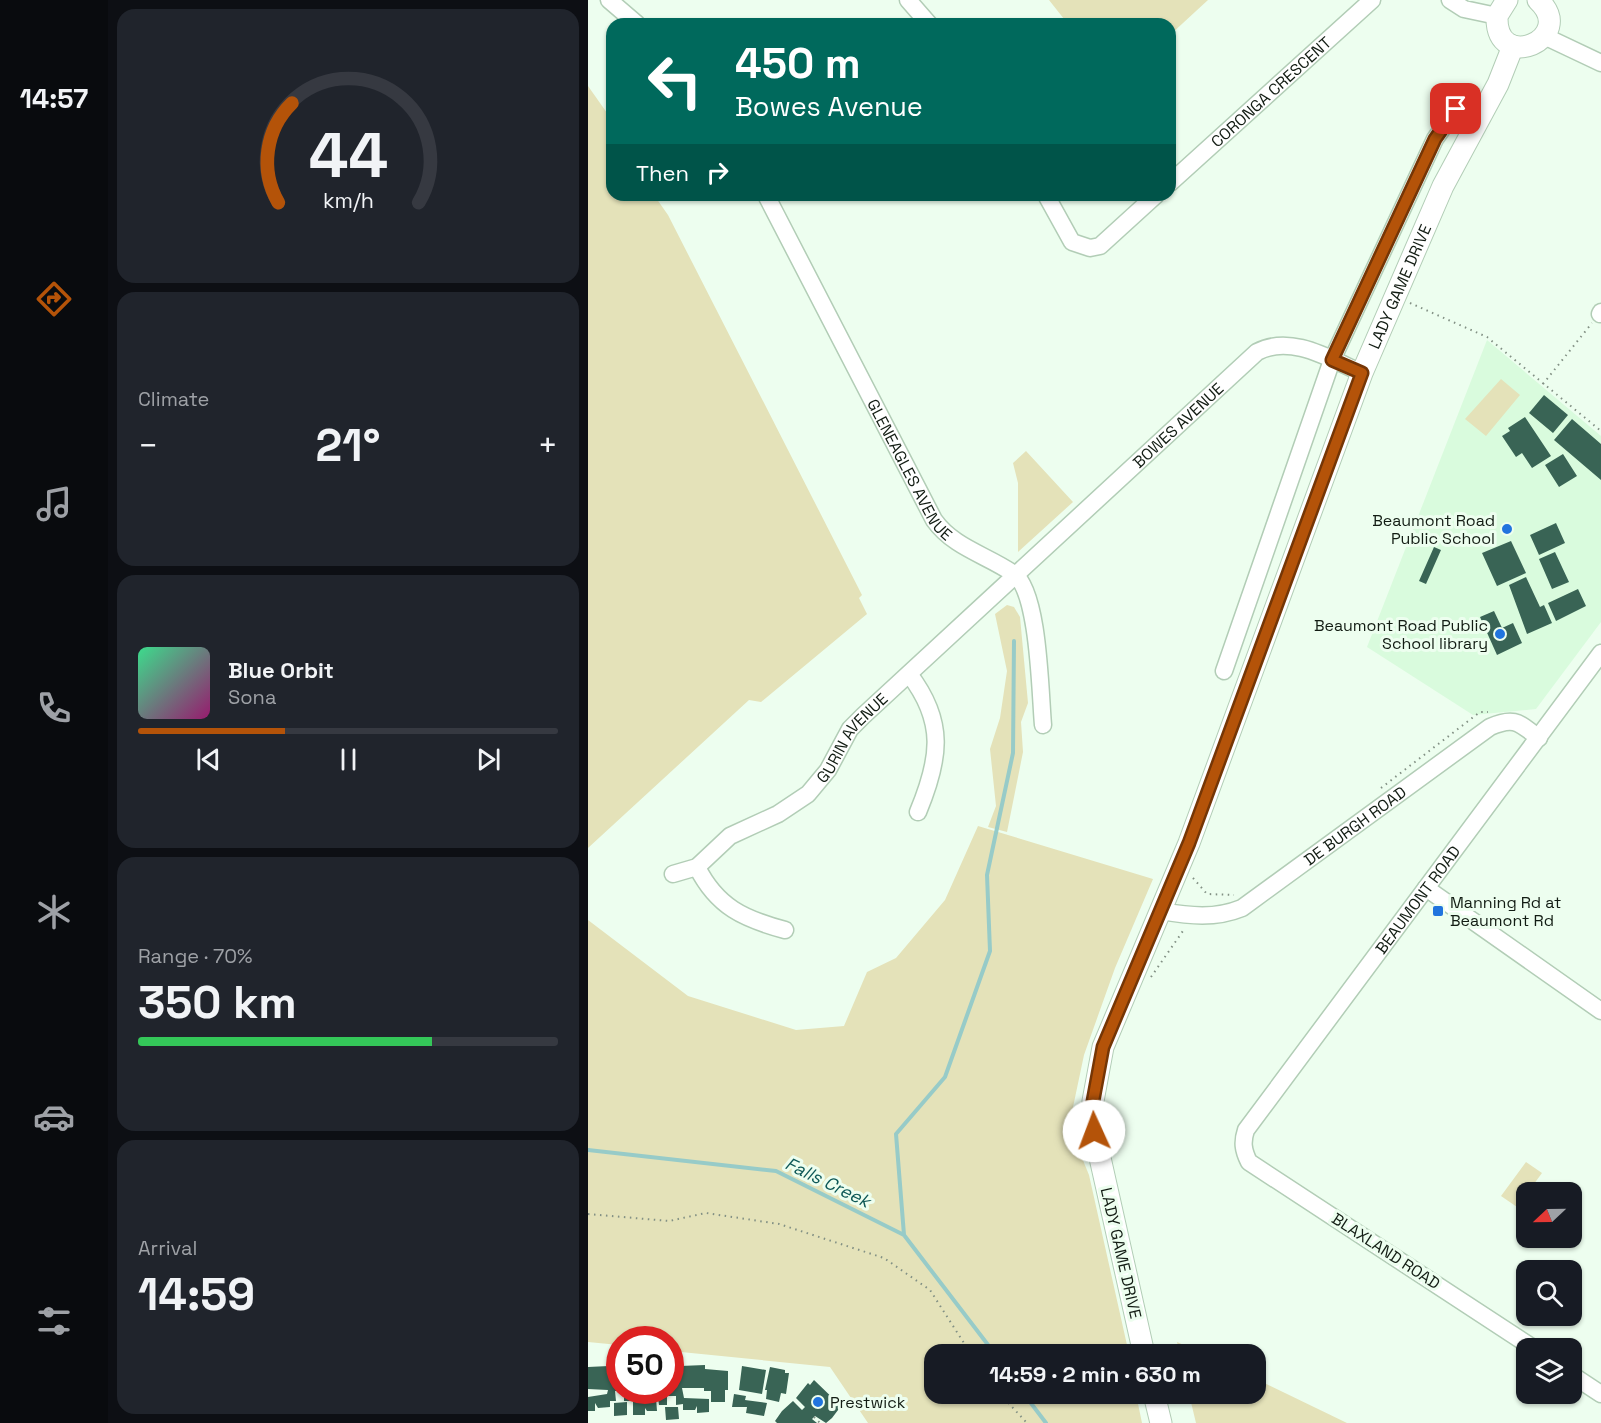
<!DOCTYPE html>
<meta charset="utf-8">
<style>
body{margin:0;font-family:"Space Grotesk",sans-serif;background:#20242c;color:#f1f3f6;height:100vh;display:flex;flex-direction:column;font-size:22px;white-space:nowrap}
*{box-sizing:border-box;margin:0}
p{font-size:20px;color:#9ea1a6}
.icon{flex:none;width:33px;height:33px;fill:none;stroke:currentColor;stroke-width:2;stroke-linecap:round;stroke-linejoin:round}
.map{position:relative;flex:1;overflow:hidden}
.side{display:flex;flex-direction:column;gap:9px;padding:9px;background:#0d0f14;width:480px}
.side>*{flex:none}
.top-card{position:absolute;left:18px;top:18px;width:570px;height:183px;border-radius:18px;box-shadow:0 2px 4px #0004;background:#00695c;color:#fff;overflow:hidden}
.needle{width:39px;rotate:248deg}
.fabs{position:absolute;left:928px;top:1182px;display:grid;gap:12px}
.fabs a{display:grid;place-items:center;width:66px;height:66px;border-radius:12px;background:#171b24;box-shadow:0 2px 4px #0004;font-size:30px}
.speed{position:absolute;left:18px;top:1326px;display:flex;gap:12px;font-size:30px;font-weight:700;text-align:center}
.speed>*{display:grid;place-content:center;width:78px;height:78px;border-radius:50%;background:#171b24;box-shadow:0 2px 4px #0004;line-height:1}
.speed .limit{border:9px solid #d22;background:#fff;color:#111}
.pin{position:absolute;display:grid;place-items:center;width:51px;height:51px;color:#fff;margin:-26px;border-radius:12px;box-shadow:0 3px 9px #0006}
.me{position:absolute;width:66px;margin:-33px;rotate:358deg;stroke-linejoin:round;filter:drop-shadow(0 0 4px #0008)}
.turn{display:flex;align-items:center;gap:21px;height:126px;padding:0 30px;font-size:27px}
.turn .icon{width:78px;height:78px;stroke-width:2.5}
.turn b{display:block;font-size:42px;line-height:51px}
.then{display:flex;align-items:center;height:57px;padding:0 30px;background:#0003;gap:12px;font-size:22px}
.big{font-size:45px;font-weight:700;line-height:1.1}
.side .tile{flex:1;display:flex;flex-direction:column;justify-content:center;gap:9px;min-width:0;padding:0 21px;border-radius:18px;background:#20242c}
.side .dial{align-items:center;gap:0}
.dial svg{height:156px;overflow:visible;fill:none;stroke:#363941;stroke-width:7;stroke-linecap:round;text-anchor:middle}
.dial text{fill:#f1f3f6;stroke:none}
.song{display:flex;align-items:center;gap:18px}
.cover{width:72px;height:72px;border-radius:9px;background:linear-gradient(135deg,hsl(150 70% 55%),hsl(320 70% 35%))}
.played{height:6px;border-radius:3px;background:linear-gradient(90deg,#b45309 35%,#363941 35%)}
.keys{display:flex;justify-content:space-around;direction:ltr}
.heat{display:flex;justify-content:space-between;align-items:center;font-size:33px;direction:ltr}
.charge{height:9px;border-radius:4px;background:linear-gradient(90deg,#34c759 70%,#363941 0)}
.trip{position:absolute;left:336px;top:1344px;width:342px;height:60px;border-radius:18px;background:#171b24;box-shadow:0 2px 4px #0004;font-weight:700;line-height:60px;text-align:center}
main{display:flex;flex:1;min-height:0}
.menu{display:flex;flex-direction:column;width:108px;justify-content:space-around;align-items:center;background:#090b0e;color:#9ea1a6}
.menu .icon{width:42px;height:42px}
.menu .current{color:#b45309}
.menu b{font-size:27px;color:#f1f3f6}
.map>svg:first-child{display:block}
</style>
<main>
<nav class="menu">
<b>14:57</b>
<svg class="icon current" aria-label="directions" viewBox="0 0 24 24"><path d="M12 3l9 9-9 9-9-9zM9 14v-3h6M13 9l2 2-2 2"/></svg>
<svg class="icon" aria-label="music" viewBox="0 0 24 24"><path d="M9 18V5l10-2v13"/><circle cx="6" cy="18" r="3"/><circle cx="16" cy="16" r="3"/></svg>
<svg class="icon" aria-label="phone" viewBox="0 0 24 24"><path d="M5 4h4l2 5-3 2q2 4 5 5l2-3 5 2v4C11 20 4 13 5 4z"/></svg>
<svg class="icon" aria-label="climate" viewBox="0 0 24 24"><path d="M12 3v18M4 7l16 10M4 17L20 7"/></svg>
<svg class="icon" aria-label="car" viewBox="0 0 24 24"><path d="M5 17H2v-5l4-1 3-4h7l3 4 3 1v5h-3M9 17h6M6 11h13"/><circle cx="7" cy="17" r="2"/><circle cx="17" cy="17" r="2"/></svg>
<svg class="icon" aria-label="filters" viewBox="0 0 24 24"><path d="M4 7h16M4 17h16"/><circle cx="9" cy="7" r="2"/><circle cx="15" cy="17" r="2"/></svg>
</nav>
<section class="side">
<div class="tile dial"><svg viewBox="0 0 100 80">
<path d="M14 69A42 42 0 1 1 86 69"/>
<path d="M14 69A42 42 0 0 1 21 18" stroke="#b45309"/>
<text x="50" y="56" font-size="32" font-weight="700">44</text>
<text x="50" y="72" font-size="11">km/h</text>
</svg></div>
<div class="tile"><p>Climate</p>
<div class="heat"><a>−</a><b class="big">21°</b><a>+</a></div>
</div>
<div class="tile">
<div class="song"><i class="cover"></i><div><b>Blue Orbit</b><p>Sona</p></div></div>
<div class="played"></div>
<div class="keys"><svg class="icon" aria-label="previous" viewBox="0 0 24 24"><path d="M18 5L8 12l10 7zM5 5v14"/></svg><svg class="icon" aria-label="pause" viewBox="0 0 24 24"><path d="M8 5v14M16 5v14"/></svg><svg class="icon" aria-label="next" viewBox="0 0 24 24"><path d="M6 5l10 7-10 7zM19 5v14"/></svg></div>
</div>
<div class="tile"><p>Range · 70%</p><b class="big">350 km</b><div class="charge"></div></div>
<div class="tile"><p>Arrival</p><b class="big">14:59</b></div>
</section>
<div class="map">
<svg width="1013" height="1423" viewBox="0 0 1013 1423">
<rect width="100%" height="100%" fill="#edfeef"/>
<path fill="#d9fbdd" d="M899,340L1013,436V622L948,709L885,715L779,647Z"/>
<path fill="#e4e2b9" d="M461,0H620L582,35V24H480Z
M0,86L24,120V195H66L80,215L274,595L271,598L279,614L173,702L161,700L0,848Z
M913,379L932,395L898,436L877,419Z
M438,451L485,502L430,552V483L425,463Z
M419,605L426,607L432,617L440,703L433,722L435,752L419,832L400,827L408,806L402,749L412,718L419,671L407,614Z
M390,826L565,879L527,968L496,1055L481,1126L501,1175L541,1354H346V1394H548L554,1423H280L242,1367L83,1351L82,1340H32L31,1345L0,1342V920L100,996L208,1030L256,1026L279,972L308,958L357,900Z
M938,1162L954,1173L929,1207L913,1196Z
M589,1342L616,1354H592Z
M668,1379L759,1423H608L601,1394H668Z"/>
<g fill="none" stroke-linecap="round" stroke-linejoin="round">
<path stroke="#97cbc8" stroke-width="4" d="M0,1150L188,1171L316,1235L407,1354
M316,1235L308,1134L357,1077L402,951L399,875L425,753L426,641
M436,1394L458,1423"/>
</g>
<path fill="#396455" d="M956,395L980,415L965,433L941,413Z
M937,417L963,456L944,468L934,453L928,457L914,436L922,431L920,428Z
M984,419L1013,444V480L966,440Z
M975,454L989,476L971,487L957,465Z
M968,523L977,543L951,555L942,535Z
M923,541L938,573L909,586L894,553Z
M846,547L853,550L838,584L831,581Z
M967,552L981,582L964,589L951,559Z
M938,577L952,607L956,605L964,623L939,634L921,585Z
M990,589L998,606L968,621L960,603Z
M906,611L914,628L925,623L934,643L909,655L892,617Z
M117,1365V1369L140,1371V1390H137V1402H123V1391H116V1388H94L96,1398L121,1399V1412L109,1413V1406L107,1410H95V1404L88,1405V1396H79V1405H71L69,1390H82L84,1372H92V1366Z
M21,1366L32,1370V1391H27L28,1401H22V1407L10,1408L7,1403V1411H0V1397L19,1394L20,1390L0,1389V1367Z
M154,1366L178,1370L174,1394L151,1390Z
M182,1367L197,1370V1373H201L198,1394L193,1393L191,1402L178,1399L179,1390H177Z
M226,1380L253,1406L244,1418L238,1423L227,1416L224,1419L229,1423H189L187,1421L194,1411L205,1401L214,1410L217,1407L208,1398L220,1383L222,1385Z
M36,1390H45V1401H36Z
M146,1394L158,1396L157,1400L179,1403L176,1416L158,1413L159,1407H144Z
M56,1398H68L69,1411H59L57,1408V1415H45V1402H56Z
M39,1402V1415L26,1416V1403Z
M77,1407H90L91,1419L78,1420Z"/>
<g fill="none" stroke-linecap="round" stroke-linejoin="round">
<defs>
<g id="minor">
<path d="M21,0L49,24"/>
<path d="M320,0L341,24"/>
<path d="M862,0L876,9L909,16"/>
<path d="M956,36L1013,63"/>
<path id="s1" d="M582,183L784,0"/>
<path id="s2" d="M178,195L346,520C366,548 399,555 426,574C451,592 452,692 455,725"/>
<path d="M458,195L484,242L502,248L512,246L568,195"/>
<path d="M1012,314L1013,312"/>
<path d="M636,671L744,360L847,139L868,109"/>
<path d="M321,674C358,722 352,759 330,812"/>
<path d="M109,867C129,907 156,919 197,930"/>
<path id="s3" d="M85,874L109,867L142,836L190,814L220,794L240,770L262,729L275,716L669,352C703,334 742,359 774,373"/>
<path d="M838,888L1013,1011"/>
<path id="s4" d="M573,911C602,916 627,919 654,908L902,727C927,716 931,723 951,738"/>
<path id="s5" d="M945,1348L661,1162C655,1150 654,1142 658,1130L1013,653"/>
<path d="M984,1375L1013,1394"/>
</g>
<g id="major">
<path d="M919,0L909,16C907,75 991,38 950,0"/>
<path id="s6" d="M556,1354L506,1131L505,1101L515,1047L601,843L774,373L855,186L910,84L925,46"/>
<path d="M566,1394L573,1423"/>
</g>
</defs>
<use href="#minor" stroke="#b2cdb6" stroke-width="19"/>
<use href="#major" stroke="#b2cdb6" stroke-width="23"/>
<path stroke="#829084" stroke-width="2" stroke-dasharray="1.5 4.5" stroke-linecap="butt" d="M474,24L478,21
M822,303L899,337L1013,431
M955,384L1004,323
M793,788L892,712H900
M605,878L619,894L646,895
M563,977L597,928
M0,1214L81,1221L118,1213L191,1224L296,1258L342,1290L383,1354
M412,1394L439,1423
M226,1417L232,1423"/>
<use href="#minor" stroke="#fff" stroke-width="16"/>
<use href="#major" stroke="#fff" stroke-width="21"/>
</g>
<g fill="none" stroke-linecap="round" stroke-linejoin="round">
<defs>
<path id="route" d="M506,1131L505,1101L515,1047L601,843L774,373L744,360L847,139L868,109"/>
</defs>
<use href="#route" stroke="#753606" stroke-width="15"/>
<use href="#route" stroke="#b45309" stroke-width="10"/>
</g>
<g fill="#2174de" stroke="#edfeef" stroke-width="2">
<circle cx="919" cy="529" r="6"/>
<circle cx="912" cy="634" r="6"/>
<rect x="844" y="905" width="12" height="12" rx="3"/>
<circle cx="230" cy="1402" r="6"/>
</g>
<g text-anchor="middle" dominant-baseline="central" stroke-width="6" stroke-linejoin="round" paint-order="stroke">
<g font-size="16" fill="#121c13" stroke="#edfeef">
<text stroke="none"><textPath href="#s1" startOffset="136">CORONGA CRESCENT</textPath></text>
<text stroke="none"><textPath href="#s6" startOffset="1130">LADY GAME DRIVE</textPath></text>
<text stroke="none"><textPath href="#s3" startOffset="684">BOWES AVENUE</textPath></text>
<text stroke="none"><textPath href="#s2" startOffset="310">GLENEAGLES AVENUE</textPath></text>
<text stroke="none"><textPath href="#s3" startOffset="231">GURIN AVENUE</textPath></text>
<text stroke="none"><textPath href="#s4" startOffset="222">DE BURGH ROAD</textPath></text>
<text stroke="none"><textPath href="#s5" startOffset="660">BEAUMONT ROAD</textPath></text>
<text transform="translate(798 1251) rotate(33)">BLAXLAND ROAD</text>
<text transform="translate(533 1253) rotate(77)">LADY GAME DRIVE</text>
</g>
<g font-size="16" fill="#121c13" stroke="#edfeef" text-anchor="end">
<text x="907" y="520">Beaumont Road<tspan x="907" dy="18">Public School</tspan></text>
<text x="900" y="625">Beaumont Road Public<tspan x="900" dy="18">School library</tspan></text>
<text x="862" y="902" text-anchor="start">Manning Rd at<tspan x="862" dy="18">Beaumont Rd</tspan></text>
<text x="242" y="1402" text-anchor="start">Prestwick</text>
</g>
<g font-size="18" font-style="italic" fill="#0e5856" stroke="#edfeef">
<text transform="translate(240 1182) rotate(26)">Falls Creek</text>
</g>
</g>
</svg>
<div class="fabs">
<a><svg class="needle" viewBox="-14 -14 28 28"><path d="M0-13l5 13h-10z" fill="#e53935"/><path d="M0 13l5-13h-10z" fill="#9ea1a6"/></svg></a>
<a><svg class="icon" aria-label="search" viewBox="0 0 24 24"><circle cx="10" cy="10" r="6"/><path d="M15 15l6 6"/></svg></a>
<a><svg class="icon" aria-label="layers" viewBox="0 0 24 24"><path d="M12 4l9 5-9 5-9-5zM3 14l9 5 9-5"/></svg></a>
</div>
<div class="speed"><div class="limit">50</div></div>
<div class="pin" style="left:868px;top:109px;background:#d93025"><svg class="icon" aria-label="arrive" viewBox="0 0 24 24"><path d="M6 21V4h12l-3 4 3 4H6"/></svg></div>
<svg class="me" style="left:506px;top:1131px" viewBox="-20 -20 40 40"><circle r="19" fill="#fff"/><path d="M0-13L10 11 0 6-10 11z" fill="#b45309"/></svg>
<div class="trip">14:59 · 2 min · 630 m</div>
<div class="top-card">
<div class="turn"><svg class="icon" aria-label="left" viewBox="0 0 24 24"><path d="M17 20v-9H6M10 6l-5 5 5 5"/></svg><div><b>450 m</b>Bowes Avenue</div></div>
<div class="then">Then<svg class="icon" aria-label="right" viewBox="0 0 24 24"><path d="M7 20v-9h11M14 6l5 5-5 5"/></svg></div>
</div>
</div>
</main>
